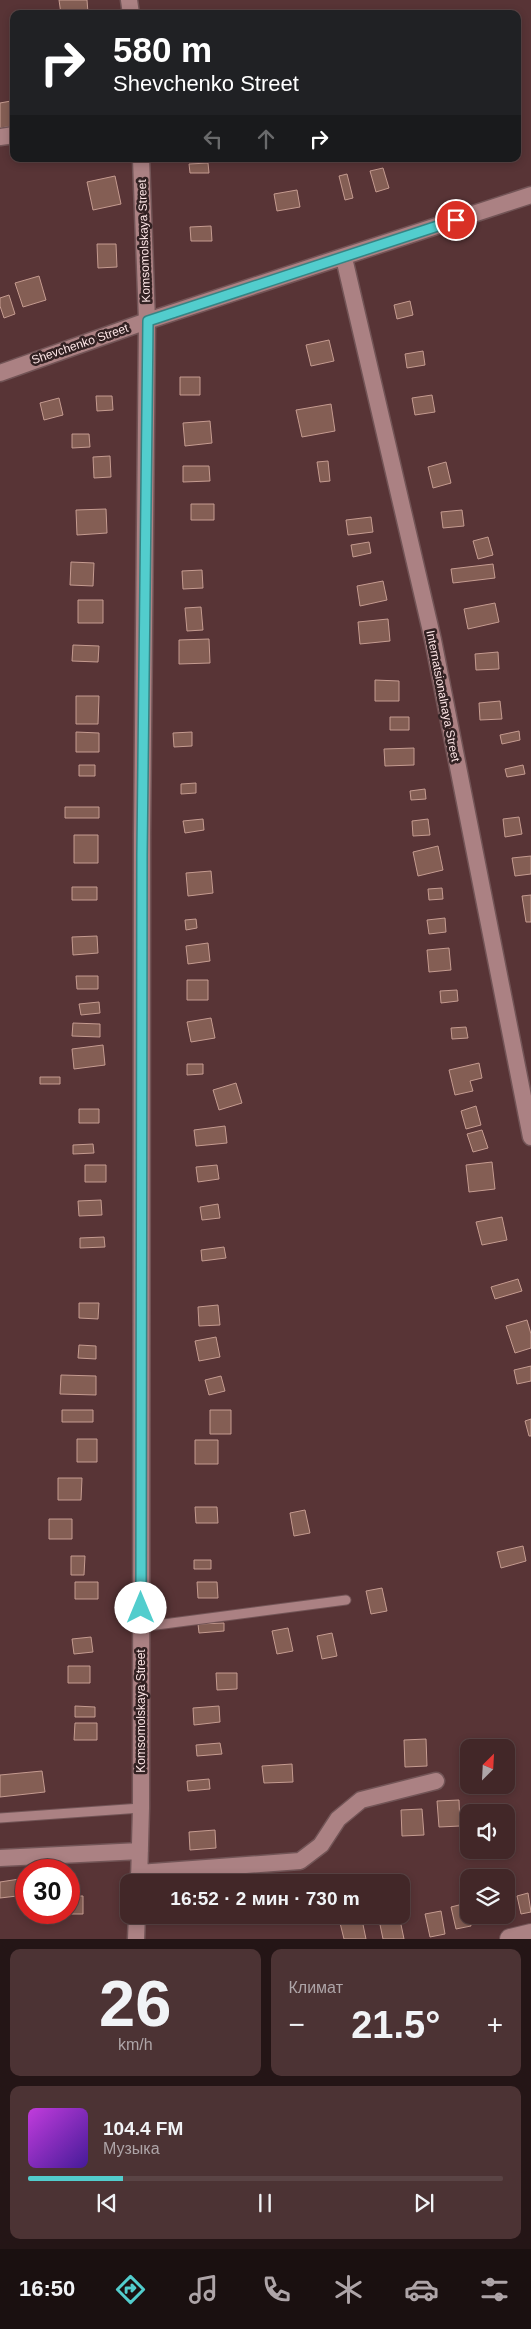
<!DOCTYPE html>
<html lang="ru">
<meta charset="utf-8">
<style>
body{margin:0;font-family:Arial,sans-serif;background:#4c3334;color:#f1f3f6;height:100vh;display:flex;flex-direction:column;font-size:19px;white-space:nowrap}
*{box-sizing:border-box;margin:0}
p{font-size:16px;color:#aea5a8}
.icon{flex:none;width:28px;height:28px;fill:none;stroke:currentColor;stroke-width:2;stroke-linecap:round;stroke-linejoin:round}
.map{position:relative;height:1939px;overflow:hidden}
.side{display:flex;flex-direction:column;gap:10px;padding:10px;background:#241516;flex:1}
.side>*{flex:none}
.hud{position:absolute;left:10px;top:10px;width:511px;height:152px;border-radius:10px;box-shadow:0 2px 8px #0003,0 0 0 1px #5a4445;background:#202124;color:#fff;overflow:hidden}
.needle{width:32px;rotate:24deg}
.controls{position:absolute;left:460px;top:1739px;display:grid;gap:10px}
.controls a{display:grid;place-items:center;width:55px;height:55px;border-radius:10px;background:#422728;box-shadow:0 2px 8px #0003,0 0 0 1px #5a4445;font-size:25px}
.speed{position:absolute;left:15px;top:1859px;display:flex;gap:10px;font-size:25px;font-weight:700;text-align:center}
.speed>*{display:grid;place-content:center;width:65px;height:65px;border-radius:50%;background:#422728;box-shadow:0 2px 8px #0003,0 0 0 1px #5a4445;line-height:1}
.speed .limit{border:8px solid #d22;background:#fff;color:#111}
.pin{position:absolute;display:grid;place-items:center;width:42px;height:42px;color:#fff;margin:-21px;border:2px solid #fff;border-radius:50%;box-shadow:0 1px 5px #0007}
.me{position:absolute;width:55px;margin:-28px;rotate:0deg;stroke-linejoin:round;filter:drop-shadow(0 0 4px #0008)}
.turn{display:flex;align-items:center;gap:18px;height:105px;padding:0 20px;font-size:22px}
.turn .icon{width:65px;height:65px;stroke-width:2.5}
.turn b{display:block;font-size:35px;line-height:42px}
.lanes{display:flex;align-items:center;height:48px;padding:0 20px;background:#0003;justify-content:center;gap:25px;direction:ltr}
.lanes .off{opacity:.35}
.big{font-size:38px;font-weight:800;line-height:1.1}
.side .tile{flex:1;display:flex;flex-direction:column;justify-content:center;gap:8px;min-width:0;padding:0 18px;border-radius:10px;background:#4c3334}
.side .dial{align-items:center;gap:0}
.dial b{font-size:65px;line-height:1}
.song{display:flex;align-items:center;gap:15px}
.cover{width:60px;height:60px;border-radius:8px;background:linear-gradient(135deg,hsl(290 70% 55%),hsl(260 70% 35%))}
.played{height:5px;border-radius:2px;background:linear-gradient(90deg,#52cdcd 20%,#5a4445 20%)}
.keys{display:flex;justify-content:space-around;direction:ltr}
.heat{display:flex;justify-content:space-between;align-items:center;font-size:28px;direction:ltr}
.side .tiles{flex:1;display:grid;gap:10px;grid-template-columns:1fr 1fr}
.tile:last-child{grid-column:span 2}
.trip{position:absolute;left:120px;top:1874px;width:290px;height:50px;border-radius:10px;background:#422728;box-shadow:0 2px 8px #0003,0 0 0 1px #5a4445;font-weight:800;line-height:50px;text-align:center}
.dock{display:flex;height:80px;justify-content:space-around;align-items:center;background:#1a1010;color:#aea5a8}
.dock .icon{width:35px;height:35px}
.dock .on{color:#52cdcd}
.dock b{font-size:22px;color:#f1f3f6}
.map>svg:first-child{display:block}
</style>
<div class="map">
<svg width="531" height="1939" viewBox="0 0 531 1939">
<rect width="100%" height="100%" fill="#583436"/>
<path fill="#845e54" stroke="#c59b90" d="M59,0H87L88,13L61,14Z
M11,101L14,126L0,128V103Z
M208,163L209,173H190L189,164Z
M383,168L389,188L376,192L370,171Z
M347,174L353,198L345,200L339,176Z
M115,176L121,204L93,210L87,182Z
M297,190L300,207L277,211L274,194Z
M211,226L212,241H191L190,227Z
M97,244H116L117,267L98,268Z
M39,276L46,300L23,307L15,283Z
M9,295L15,314L4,318L0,306V298Z
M410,301L413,315L397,319L394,305Z
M329,340L334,361L311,366L306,345Z
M423,351L425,365L407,368L405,354Z
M180,377H200V395H180Z
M432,395L435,412L415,415L412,398Z
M96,396H112L113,410L97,411Z
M59,398L63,415L44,420L40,403Z
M331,404L335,431L302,437L296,410Z
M210,421L212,443L185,446L183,423Z
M72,434H89L90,447L72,448Z
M110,456L111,477L94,478L93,457Z
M328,461L330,481L320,482L317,462Z
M446,462L451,483L433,488L428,467Z
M183,466H209L210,481L183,482Z
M191,504H214V520H191Z
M106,509L107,533L77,535L76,510Z
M462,510L464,526L443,528L441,512Z
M371,517L373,532L348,535L346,520Z
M488,537L493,555L478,559L473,541Z
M369,542L371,553L353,557L351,545Z
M71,562L94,563L93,586L70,585Z
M493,564L495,578L453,583L451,569Z
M202,570L203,588L183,589L182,571Z
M383,581L387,600L360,606L357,586Z
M78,600H103V623H78Z
M495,603L499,622L468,629L464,609Z
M201,607L203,630L187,631L185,608Z
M388,619L390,641L360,644L358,622Z
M209,639L210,663L179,664V640Z
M73,645L99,646L98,662L72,661Z
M498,652L499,669L476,670L475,654Z
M375,680L399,681V701H375Z
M76,696H99L98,724H76Z
M500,701L502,719L480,720L479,703Z
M390,717H409V730H390Z
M519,731L520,740L502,744L500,735Z
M76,732L99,733V752H76Z
M192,732V746L174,747L173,733Z
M414,748V765L385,766L384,749Z
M79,765H95V776H79Z
M523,765L525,774L507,777L505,769Z
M196,783V793L181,794V784Z
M425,789L426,799L411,800L410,791Z
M65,807H99V818H65Z
M519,817L522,834L505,837L503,819Z
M203,819L204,830L185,833L183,821Z
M428,819L430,835L413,836L412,821Z
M74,835H98V863H74Z
M438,846L443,870L418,876L413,852Z
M531,856V874L515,876L512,858Z
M211,871L213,893L188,896L186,873Z
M72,887H97V900H72Z
M442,888L443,899L429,900L428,889Z
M531,895V922H526L522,896Z
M445,918L446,932L429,934L427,920Z
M196,919L197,928L186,930L185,920Z
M97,936L98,953L73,955L72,937Z
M208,943L210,961L188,964L186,946Z
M449,948L451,970L429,972L427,950Z
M76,976H98V989H77Z
M187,980H208V1000H187Z
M457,990L458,1001L441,1003L440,991Z
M99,1002L100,1013L81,1015L79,1004Z
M211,1018L215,1038L191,1042L187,1022Z
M73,1023L100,1024V1037L72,1036Z
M466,1027L468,1038L452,1039L451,1028Z
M103,1045L105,1065L74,1069L72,1049Z
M479,1063L482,1078L470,1081L473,1091L455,1095L449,1070Z
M187,1064H203V1074L187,1075Z
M40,1077H60V1084H40Z
M236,1083L242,1103L219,1110L213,1090Z
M476,1106L481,1125L466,1129L461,1111Z
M79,1109H99V1123H79Z
M225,1126L227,1143L196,1146L194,1130Z
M482,1130L488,1148L473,1152L467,1134Z
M93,1144L94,1153L73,1154V1145Z
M492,1162L495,1189L469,1192L466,1165Z
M85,1165H106V1182H85Z
M217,1165L219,1179L198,1182L196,1167Z
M101,1200L102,1215L79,1216L78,1201Z
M218,1204L220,1218L202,1220L200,1207Z
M502,1217L507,1240L482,1245L476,1222Z
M104,1237L105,1247L80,1248V1238Z
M224,1247L226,1258L202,1261L201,1250Z
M518,1279L522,1291L495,1299L491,1287Z
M79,1303H99L98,1319L79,1318Z
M218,1305L220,1325L199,1326L198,1307Z
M527,1320L531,1334V1348L515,1353L506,1326Z
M216,1337L220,1357L199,1361L195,1341Z
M79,1345L96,1346V1359L78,1358Z
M531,1366V1381L517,1384L514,1370Z
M61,1375L96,1376V1395L60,1394Z
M221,1376L225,1391L209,1395L205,1380Z
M62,1410H93V1422H62Z
M210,1410H231V1434H210Z
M531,1419V1436H529L525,1421Z
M77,1439H97V1462H77Z
M195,1440H218V1464H195Z
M58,1478H82L81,1500H58Z
M195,1507H217L218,1523H196Z
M305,1510L310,1533L294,1536L290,1513Z
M49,1519H72V1539H49Z
M523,1546L526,1561L501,1568L497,1552Z
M71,1556H85L84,1575H71Z
M194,1560H211V1569H194Z
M75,1582H98V1599H75Z
M197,1582H217L218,1598H198Z
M382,1588L387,1611L371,1614L366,1591Z
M224,1623V1631L199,1633L198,1624Z
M288,1628L293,1651L277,1654L272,1631Z
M332,1633L337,1656L322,1659L317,1636Z
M91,1637L93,1652L74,1654L72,1639Z
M68,1666H90V1683H68Z
M216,1673H237V1689L217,1690Z
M75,1706L95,1707V1717H75Z
M219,1706L220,1722L194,1725L193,1708Z
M75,1723H97V1740H74Z
M426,1739L427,1766L405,1767L404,1740Z
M220,1743L222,1754L197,1756L196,1745Z
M292,1764L293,1782L264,1783L262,1766Z
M42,1771L45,1792L0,1797V1775Z
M209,1779L210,1789L188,1791L187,1781Z
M459,1800L460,1826L439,1827L437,1801Z
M422,1809L424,1835L402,1836L401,1810Z
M215,1830L216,1848L190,1850L189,1832Z
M26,1878V1895L0,1898V1882Z
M528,1893L531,1912L521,1914L517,1896Z
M69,1896H83V1914H64L69,1912Z
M467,1903L471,1926L456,1929L451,1907Z
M441,1911L445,1934L430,1937L425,1914Z
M361,1915L366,1939H344L339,1919Z
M378,1915H399L404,1939H383Z"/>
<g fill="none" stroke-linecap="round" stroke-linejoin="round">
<defs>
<path id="service" d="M141,1627L346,1600
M0,1818L141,1808"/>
<path id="minor" d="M129,0L131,14
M0,137L14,135
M344,258L433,640L531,1137
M0,373L147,321L531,195
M0,1858L140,1851
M139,1873L300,1861L321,1845L338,1819L361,1800L436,1781
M139,1882L141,1808L142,835L147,321L141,159
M136,1939L137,1915"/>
<path id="tertiary" d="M510,1939L531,1934"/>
</defs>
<use href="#service" stroke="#725456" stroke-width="11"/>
<use href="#minor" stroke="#725456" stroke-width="19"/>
<use href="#tertiary" stroke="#725456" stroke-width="22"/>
<use href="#service" stroke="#ab8183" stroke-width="9"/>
<use href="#minor" stroke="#ab8183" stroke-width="16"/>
<use href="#tertiary" stroke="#ab8183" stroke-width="20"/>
</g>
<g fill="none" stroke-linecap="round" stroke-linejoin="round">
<defs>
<path id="route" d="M141,1608L142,855L148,321L456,220"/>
</defs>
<use href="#route" stroke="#358585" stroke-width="12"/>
<use href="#route" stroke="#52cdcd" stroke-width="9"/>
</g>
<g text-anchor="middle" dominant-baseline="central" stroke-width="5" stroke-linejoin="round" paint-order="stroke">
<g font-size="12" fill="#fee6e7" stroke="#322122">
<text transform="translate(144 241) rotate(-92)">Komsomolskaya Street</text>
<text transform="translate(80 344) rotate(-19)">Shevchenko Street</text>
<text transform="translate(443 696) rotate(79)">Internatsionalnaya Street</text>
<text transform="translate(141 1711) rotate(-90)">Komsomolskaya Street</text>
</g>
</g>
</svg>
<div class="controls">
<a><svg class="needle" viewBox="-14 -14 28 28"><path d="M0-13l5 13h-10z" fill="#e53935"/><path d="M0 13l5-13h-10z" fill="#aea5a8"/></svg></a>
<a><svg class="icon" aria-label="sound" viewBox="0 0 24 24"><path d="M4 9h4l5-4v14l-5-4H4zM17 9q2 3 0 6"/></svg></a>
<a><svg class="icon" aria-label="layers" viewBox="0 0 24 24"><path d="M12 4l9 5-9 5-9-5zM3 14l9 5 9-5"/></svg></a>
</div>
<div class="speed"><div class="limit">30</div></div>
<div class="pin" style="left:456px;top:220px;background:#d93025"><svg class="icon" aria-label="arrive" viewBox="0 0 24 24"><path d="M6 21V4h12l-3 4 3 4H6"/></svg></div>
<svg class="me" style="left:141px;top:1608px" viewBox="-20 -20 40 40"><circle r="19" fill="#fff"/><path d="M0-13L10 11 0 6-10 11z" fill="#52cdcd"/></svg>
<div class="trip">16:52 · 2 мин · 730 m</div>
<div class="hud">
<div class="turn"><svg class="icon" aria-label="right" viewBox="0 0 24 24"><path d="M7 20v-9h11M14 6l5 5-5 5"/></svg><div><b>580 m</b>Shevchenko Street</div></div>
<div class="lanes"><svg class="icon off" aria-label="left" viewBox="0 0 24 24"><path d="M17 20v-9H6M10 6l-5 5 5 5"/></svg><svg class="icon off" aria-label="ahead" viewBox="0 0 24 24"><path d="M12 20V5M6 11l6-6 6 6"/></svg><svg class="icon" aria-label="right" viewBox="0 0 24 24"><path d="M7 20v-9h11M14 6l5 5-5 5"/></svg></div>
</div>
</div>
<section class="side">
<div class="tiles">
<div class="tile dial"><b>26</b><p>km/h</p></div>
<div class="tile"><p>Климат</p>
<div class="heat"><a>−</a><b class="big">21.5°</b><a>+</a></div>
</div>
<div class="tile">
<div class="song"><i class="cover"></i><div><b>104.4 FM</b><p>Музыка</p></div></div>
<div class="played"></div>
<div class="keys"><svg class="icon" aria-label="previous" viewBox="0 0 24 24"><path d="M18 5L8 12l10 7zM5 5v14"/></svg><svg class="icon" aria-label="pause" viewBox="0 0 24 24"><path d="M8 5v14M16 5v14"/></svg><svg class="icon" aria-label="next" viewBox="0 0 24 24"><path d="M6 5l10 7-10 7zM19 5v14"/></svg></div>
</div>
</div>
</section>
<nav class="dock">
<b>16:50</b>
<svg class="icon on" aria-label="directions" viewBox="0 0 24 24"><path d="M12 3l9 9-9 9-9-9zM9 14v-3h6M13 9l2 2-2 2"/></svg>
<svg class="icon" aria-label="music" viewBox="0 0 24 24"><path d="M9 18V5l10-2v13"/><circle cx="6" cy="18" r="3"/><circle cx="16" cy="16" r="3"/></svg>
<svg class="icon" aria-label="phone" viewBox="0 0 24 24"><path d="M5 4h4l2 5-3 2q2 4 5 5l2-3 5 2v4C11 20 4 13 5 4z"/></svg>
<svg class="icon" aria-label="climate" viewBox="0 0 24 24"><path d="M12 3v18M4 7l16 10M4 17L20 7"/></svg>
<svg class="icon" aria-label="car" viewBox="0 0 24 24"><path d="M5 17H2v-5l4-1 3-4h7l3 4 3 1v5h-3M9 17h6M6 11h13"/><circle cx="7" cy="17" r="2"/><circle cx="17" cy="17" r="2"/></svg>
<svg class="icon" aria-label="filters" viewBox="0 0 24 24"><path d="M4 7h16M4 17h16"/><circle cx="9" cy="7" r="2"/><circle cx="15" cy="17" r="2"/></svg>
</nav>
